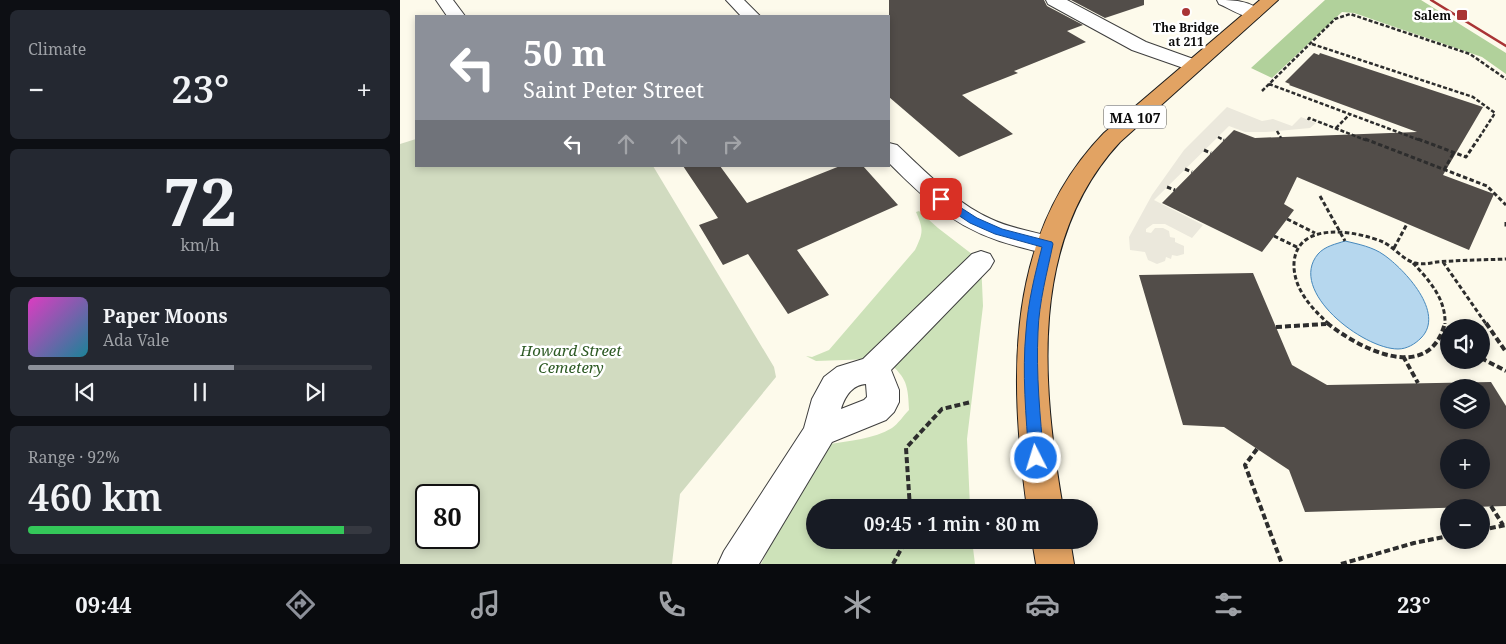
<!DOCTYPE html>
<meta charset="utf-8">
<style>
body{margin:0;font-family:"Noto Serif",serif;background:#242831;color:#f1f3f6;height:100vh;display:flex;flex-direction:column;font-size:19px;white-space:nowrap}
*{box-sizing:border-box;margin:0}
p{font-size:16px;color:#9ea1a6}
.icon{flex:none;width:28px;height:28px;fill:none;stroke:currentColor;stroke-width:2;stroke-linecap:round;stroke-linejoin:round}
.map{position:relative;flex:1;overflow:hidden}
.details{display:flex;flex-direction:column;gap:10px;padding:10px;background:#0d0f14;width:400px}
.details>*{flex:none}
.banner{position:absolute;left:15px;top:15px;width:475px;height:152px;border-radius:0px;box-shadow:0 2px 8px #0003;background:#8c9099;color:#fff;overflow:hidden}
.buttons{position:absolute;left:1040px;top:319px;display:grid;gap:10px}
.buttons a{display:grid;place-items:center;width:50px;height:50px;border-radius:50%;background:#171b24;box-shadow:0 2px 8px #0003;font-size:25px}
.speed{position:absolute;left:15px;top:484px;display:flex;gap:10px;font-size:25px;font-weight:700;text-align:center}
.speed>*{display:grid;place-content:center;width:65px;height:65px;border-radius:50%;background:#171b24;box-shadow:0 2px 8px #0003;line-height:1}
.speed .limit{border:2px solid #111;border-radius:8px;background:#fff;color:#111}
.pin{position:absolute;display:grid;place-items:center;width:42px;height:42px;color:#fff;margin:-21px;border-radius:10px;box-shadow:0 2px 8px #0006}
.me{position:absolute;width:55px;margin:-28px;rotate:355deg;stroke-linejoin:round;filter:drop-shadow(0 0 4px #0008)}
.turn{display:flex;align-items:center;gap:18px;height:105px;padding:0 25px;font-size:22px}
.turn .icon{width:65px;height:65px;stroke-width:2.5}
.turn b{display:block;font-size:35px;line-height:42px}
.lanes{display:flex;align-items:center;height:48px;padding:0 25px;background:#0003;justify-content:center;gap:25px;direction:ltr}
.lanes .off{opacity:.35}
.big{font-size:38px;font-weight:600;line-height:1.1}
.details .tile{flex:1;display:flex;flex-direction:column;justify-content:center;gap:8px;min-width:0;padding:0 18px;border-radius:8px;background:#242831}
.details .dial{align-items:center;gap:0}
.dial b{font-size:65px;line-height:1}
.song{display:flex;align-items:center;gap:15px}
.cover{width:60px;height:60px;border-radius:8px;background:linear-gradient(135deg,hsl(310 70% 55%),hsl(190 70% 35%))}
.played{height:5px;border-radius:2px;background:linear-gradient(90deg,#8c9099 60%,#363941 60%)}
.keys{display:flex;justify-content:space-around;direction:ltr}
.heat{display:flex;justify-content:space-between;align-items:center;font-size:28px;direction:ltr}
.charge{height:8px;border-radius:4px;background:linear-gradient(90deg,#34c759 92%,#363941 0)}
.trip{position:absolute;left:406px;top:499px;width:292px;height:50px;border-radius:25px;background:#171b24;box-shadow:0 2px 8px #0003;font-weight:600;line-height:50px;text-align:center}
.dock{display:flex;height:80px;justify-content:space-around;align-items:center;background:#090b0e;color:#9ea1a6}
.dock .icon{width:35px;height:35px}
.dock .active{color:#8c9099}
.dock b{font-size:22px;color:#f1f3f6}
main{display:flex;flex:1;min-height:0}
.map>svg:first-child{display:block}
</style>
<main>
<section class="details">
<div class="tile"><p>Climate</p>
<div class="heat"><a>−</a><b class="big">23°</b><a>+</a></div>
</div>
<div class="tile dial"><b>72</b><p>km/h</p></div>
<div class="tile">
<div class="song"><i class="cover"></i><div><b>Paper Moons</b><p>Ada Vale</p></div></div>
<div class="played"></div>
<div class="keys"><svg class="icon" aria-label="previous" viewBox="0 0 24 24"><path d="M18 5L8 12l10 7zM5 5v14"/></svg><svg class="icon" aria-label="pause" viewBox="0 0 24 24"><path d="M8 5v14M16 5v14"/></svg><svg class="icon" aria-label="next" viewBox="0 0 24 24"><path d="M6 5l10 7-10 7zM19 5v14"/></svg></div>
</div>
<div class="tile"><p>Range · 92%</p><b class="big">460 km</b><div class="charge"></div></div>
</section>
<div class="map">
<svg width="1106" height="564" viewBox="0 0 1106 564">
<rect width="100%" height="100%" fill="#fdfaeb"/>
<path fill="#cde2b9" d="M519,211L538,228L577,258L473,359L416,361L406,356L412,357L429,350L515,250C523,233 524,230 516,212Z
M581,261L583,306L567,439L570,507L415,508V540H572L575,564H361L385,517L429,444C449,441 474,439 492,428C498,424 504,415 509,410C508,380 505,378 485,358Z"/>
<path fill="#b1d19b" d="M925,0H1021L1106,53V74L1082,57L954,13L942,12L872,78L851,68Z"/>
<path fill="#d1dbc0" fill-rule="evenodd" d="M16,139V166H253L374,367L376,377L280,494L272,564H0V144ZM26,495H69V538H26Z"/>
<path fill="#ebe8dc" d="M827,107L862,121L873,119L892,126L901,117L916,123L910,128L866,132H845L829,126L754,200L803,225L792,238L765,224H753L746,229V232L751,233L755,228H763L769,231L770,237L775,238V242L784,246V254L777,256L772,255L771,259L766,257L765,261L757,264L748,260L745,252L730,250L729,237L752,195L784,150Z"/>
<path fill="#b6d7ee" stroke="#4688bc" d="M945,241C958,244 973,247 984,255C1004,269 1046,313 1021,338C1015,344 1007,349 998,349C963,349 887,291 918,254C925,246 936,244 945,241Z"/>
<path fill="#524d49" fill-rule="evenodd" d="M489,0H644L647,6L683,25L667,31L686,42L614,71L618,73L562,95L613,134L559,157L489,97Z
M671,0H744V5L705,18Z
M914,53L919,55L920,53L1083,107L1043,175L1094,194L1069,250L897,177L884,204L894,210L862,252L762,203L834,130L855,138L1017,132L889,85L890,84L885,82Z
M283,166H320L347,203L440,166H463L498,205L397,250L429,295L388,314L348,254L323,265L299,225L318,218Z
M853,273L892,365L927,385L1091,382L1106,406V506L905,512L889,470L824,427L783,425L739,275ZM1049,388H1081V420H1049ZM1049,448H1081V480H1049Z"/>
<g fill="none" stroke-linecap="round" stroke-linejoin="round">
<defs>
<path id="minor" d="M36,0H53L65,16H47Z
M326,0H344L360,16H341Z
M646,0H667L746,42L799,61L802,65L799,69L792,71L732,50L648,4Z
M817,0C831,0 852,0 862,13L859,17C846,20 831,9 819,4Z
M489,143L497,145C526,172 554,202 591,219C612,229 635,232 657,238L661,245L657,252C644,255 633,250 620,247C560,232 531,205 489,163Z
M581,251L590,254L594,261L590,268L491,370L499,390V402L494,412L486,420L432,442L359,564H318L324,551L404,428L412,399L424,377L437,367L463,359L572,254ZM466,384L467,397L464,400L441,409C445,396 452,385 466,384Z"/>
<path id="highway" d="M860,0H878L720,142C628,241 642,385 663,508H627C609,376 605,235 704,133Z
M632,540H670L674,564H636Z"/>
</defs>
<use href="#minor" stroke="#3e3e3e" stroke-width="2"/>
<use href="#highway" stroke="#1c1c1c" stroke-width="2"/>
<path stroke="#2d2d2d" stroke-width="2.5" stroke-dasharray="4 2" stroke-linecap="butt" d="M912,44L1073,97L1095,113L1077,141
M869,84L1022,141
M862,91L935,19L950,14L1070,54L1106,79
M908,120L909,118L968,141
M936,128L950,114
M877,131L881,138
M818,137L824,140"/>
<path stroke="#2d2d2d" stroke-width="3" stroke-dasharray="4.5 2.5" stroke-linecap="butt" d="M965,139L1087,186L1106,205
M1018,139L1066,157L1078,139
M804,150L811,153
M785,169L792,172
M1044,170L1054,152
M767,187L775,190
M920,196L945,241
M887,219L915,233
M1106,222V227
M874,236L899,248
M994,248L1007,224
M1043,262L1086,324
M1013,263C1029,280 1046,299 1045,324
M929,324C911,308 893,288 894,263C897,220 957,231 983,242C994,247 1003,260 1015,263C1022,265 1030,263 1037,262C1060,260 1083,260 1106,259"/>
<path stroke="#2d2d2d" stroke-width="4" stroke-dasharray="6 3" stroke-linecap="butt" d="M927,323C960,349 1029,385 1045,323
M1086,323L1106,352
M876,327L926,324
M1042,337L1049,341
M1003,356L1018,383
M1081,358L1106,371
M857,449L845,465L882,564
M1091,506L1103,525
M510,508L506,448L542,409L571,402
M1081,530L1106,525
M493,564L506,540
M941,564L1014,543L1049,536"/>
<use href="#minor" fill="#fff" fill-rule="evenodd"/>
<use href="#highway" fill="#e2a363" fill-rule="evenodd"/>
<path stroke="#a93435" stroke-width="2.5" d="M1031,0L1106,46"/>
</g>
<path fill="#1a73e8" stroke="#114b97" d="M541,195L577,218L602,229L652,242L653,244C647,273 639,302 638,332C636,374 640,416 644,458L641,463L636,465L632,463L629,458C626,416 622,373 626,331C628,302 635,274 642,247L595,234L570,223L537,201L536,199Z"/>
<g fill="#a93435" stroke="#fff" stroke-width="2">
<circle cx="786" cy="12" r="5"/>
<rect x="1056" y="9" width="12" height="12" rx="2.5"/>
</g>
<g text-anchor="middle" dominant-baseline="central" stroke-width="5" stroke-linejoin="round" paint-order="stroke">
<g font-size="12" font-weight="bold" fill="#0b0b0b" stroke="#fff" text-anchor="end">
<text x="1051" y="15">Salem</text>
<text x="786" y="27" text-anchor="middle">The Bridge<tspan x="786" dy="14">at 211</tspan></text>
</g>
<rect fill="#fff" stroke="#545454" stroke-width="1" x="704" y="105.5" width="62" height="23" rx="4"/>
<g font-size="14" font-weight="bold" fill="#0b0b0b">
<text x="735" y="117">MA 107</text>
</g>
<g font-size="15" font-style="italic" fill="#2d5a24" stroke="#fff">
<text x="171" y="350">Howard Street<tspan x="171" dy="17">Cemetery</tspan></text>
</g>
</g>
</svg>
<div class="buttons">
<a><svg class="icon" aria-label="sound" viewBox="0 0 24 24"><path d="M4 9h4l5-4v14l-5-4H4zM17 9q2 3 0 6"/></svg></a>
<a><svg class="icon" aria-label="layers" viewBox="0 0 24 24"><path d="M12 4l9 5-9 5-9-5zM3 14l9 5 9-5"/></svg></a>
<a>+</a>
<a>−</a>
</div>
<div class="speed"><div class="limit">80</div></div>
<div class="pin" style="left:541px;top:199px;background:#d93025"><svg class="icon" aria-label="arrive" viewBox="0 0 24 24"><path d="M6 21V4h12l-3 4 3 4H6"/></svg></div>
<svg class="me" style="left:636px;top:458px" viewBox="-20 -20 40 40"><circle r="17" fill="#1a73e8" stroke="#fff" stroke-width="3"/><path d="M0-11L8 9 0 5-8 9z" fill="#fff"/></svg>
<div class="trip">09:45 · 1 min · 80 m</div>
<div class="banner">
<div class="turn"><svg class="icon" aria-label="left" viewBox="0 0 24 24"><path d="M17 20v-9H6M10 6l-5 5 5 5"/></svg><div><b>50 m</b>Saint Peter Street</div></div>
<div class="lanes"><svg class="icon" aria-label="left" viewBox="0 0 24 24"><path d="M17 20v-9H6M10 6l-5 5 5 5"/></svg><svg class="icon off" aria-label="ahead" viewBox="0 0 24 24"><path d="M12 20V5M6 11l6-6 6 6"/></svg><svg class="icon off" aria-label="ahead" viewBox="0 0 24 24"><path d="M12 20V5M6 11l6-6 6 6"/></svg><svg class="icon off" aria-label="right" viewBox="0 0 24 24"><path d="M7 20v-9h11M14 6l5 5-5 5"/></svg></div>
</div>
</div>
</main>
<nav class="dock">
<b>09:44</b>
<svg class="icon active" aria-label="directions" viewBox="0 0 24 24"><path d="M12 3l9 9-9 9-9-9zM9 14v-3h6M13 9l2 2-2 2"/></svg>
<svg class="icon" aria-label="music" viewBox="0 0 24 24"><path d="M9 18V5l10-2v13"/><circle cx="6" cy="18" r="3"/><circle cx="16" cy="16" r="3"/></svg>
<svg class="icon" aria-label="phone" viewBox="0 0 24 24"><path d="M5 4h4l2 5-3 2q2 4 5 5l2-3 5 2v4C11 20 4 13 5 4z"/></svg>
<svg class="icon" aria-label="climate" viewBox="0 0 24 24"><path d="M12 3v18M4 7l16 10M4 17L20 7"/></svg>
<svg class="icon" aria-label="car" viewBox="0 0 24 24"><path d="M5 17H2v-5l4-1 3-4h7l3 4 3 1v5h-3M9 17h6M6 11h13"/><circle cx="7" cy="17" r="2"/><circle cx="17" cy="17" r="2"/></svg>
<svg class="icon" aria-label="filters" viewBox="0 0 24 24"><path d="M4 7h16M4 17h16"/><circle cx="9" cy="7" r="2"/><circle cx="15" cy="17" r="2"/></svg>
<b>23°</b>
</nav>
